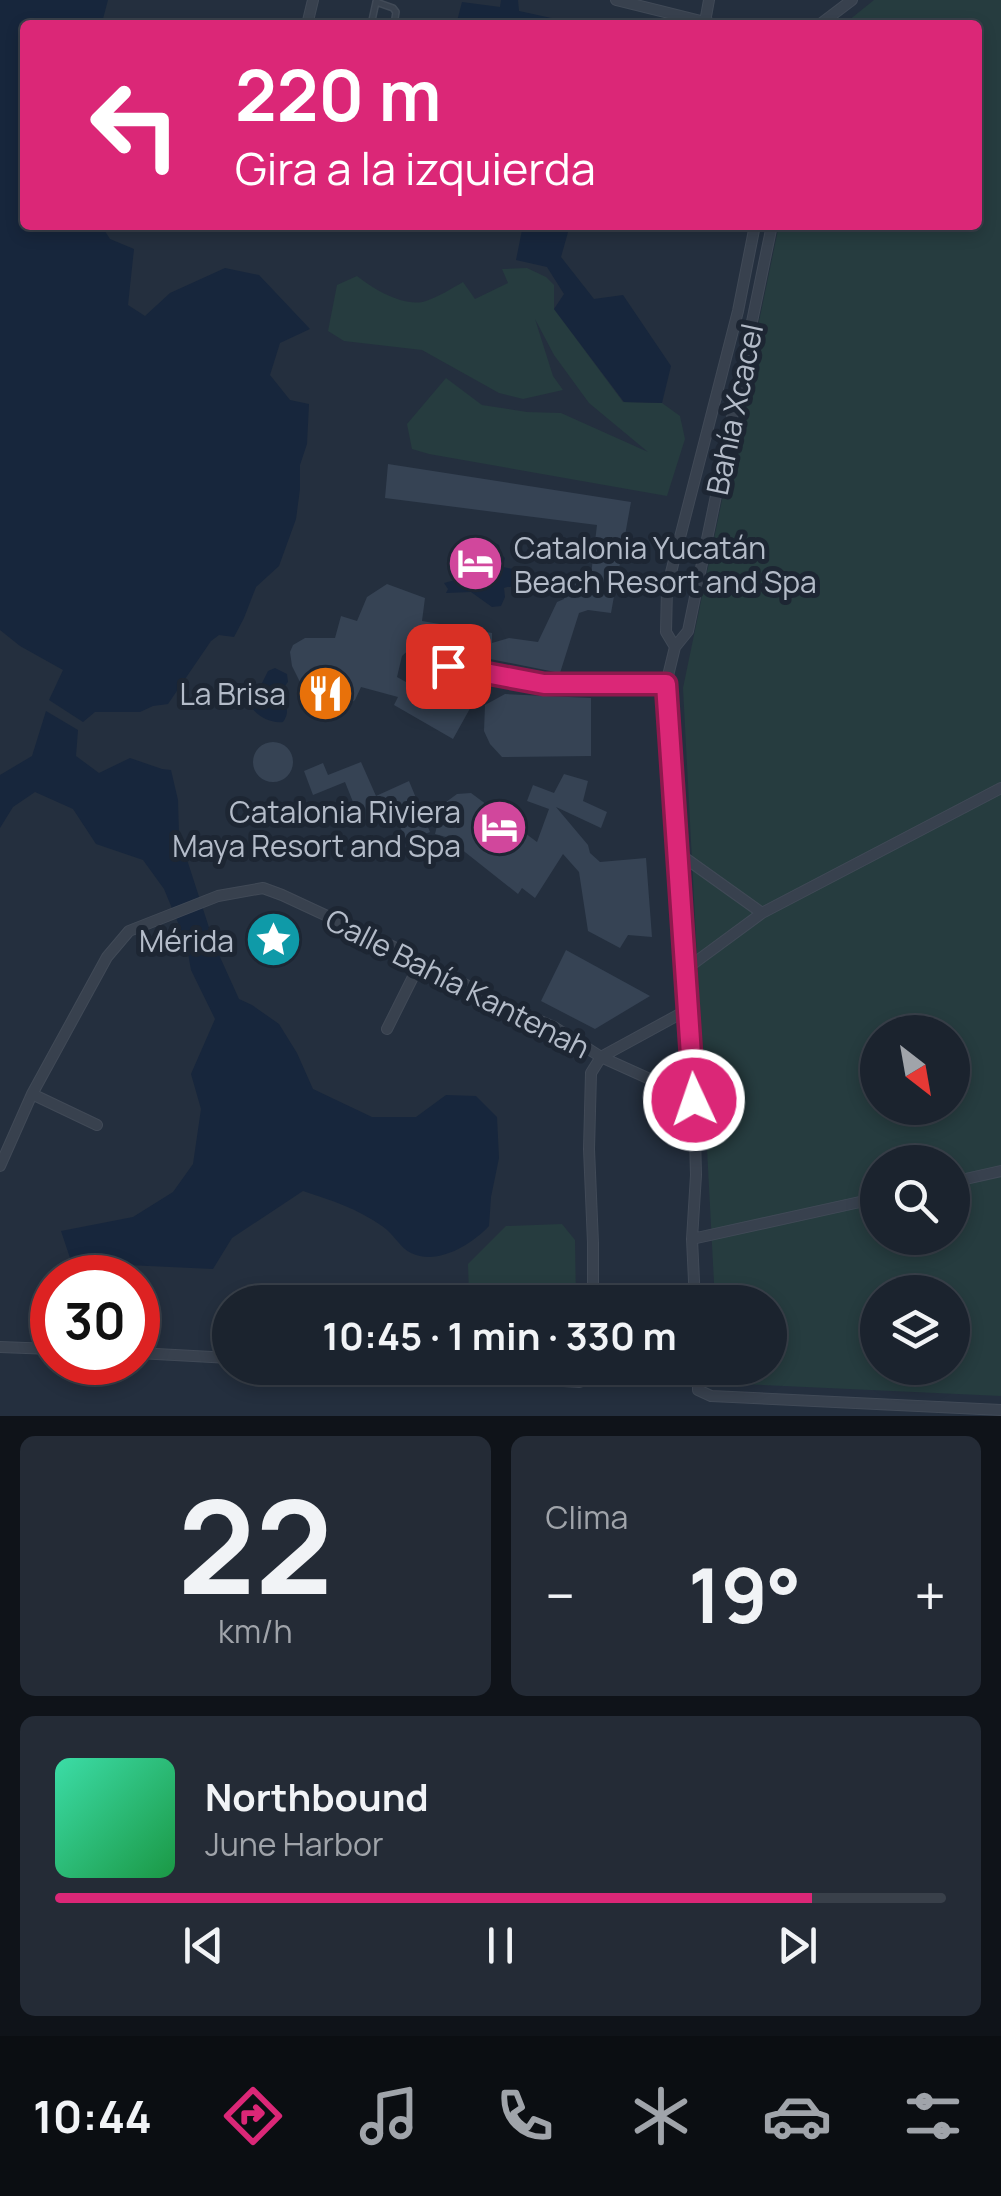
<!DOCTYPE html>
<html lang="es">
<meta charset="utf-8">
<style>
body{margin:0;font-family:Manrope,sans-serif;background:#242b36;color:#f1f3f6;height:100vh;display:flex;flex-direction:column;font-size:38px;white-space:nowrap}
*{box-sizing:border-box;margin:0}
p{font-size:32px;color:#a0a4aa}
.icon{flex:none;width:55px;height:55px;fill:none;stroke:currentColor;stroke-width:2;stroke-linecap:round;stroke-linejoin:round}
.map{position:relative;height:1416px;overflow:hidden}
.sheet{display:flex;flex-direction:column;gap:20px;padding:20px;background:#0f1319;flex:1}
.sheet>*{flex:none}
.banner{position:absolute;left:20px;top:20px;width:962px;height:210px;border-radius:10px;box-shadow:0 5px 15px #0003,0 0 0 2px #39404a;background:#db2777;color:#fff;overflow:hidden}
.needle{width:65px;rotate:149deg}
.controls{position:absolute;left:860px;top:1015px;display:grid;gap:20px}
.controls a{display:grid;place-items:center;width:110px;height:110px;border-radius:50%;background:#1b232e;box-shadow:0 5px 15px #0003,0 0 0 2px #39404a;font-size:50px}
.speed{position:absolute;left:30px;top:1255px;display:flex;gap:20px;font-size:50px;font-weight:700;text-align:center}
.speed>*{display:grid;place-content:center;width:130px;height:130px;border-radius:50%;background:#1b232e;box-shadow:0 5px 15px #0003,0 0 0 2px #39404a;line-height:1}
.speed .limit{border:15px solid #d22;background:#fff;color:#111}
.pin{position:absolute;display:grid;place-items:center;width:85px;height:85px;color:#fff;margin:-42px;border-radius:20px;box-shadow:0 5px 15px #0006}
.me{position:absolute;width:110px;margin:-55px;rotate:357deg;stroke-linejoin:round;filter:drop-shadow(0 0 8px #0008)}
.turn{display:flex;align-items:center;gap:35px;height:210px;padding:0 50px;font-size:45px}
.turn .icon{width:130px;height:130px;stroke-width:2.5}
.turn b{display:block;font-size:70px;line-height:85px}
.big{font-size:75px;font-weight:700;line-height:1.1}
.sheet .card{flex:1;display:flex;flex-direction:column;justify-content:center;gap:15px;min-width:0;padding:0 35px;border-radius:15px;background:#242b36}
.sheet .dial{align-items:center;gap:0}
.dial b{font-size:130px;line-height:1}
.song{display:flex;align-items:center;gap:30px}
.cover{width:120px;height:120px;border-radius:15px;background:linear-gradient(135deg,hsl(160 70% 55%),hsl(140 70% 35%))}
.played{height:10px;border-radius:5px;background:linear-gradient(90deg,#db2777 85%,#39404a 85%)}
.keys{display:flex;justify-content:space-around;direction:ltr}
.heat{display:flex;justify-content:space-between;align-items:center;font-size:55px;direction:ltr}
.sheet .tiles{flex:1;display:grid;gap:20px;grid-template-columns:1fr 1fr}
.card:last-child{grid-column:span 2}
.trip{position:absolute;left:212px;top:1285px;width:575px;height:100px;border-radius:50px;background:#1b232e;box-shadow:0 5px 15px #0003,0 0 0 2px #39404a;font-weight:700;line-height:100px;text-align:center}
.dock{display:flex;height:160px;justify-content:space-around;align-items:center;background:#0b0e12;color:#a0a4aa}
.dock .icon{width:70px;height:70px}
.dock .current{color:#db2777}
.dock b{font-size:45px;color:#f1f3f6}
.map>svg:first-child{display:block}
</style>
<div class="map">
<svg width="1001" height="1416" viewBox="0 0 1001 1416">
<rect width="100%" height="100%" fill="#242f3e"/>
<path fill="#263c3f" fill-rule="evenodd" d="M874,0H1001V1396L742,1384L718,1373V1368H770V1302H715L683,688L779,225H978V25H843ZM878,1032H952V1108H878ZM878,1162H952V1238H878ZM878,1292H952V1368H878Z
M527,268L546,277L554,285V309L623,402L662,403L680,416L685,439L667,496L429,454L412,449L407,424L446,378L482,405L527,412L561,413L648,452L589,403L554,355L535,319L553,376L563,390L523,399L499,393L422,350L344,341L328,331L337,285L357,276C373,289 405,308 426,301C438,297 451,289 463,282L475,299L508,283L502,269Z
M562,1224L575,1240L576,1302H473L469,1294L468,1264L506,1226Z"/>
<path fill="#17263c" d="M0,0H108L103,19L105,25H25V225H101L110,239L134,249L128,305L145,316L170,293L225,268L259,275L310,329L280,343L270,375L290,400L309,404L307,444L300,465V489L296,519L279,566L256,587L244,618L234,637L219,635L211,641L168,704L153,706L140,712H95L83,722L49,700L63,670L20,646L0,630Z
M501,0H518L519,11L556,19L560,25H456L462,2L500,7Z
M523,225H570L561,257L594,299L623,295L671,366L662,403L624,402L554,309L564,294L547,267L516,260Z
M491,541L499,545L501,554L505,558L503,567L513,569L521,577C519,590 513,585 504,588L505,597L501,606L492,607L471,592L446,593L448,589L444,583L459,579L463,575L462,555L466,551L477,549Z
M275,668L287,674L288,682C272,701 296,704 283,722C269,724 252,714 248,700L261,685L268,671Z
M46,711L78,730L76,756L99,773L130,758L162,769L171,770L178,800L179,835L215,946L239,999L252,1005L279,1024L297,1053L313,1089L372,1117H416L446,1095L476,1096L497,1117L499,1158L491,1197L489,1226C472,1244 438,1266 411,1253C400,1248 393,1233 382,1226C358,1209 331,1200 303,1191L232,1238L213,1269L106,1264L70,1258L61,1231L133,1217L173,1192L193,1164L201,1109L191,1074L215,1019L191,970L186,942L164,889L143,860L96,844L73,809L35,792L13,807L0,828V775L32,756Z"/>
<path fill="#364354" d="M388,464L631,502L611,613L588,610L579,613L560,673L415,644L402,656L397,677L442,702L455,680L478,694L453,739L394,705L398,697L361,687L355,700L349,704L342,703L329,709L318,705L305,692L292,666L290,652L293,645L305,638H335L341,616L357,621L367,597L387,584L425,598L422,621L492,633V643L509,638L538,642L557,602L564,599L568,578L571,573L591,575L597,525L385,498Z
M505,694L591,698V756L502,757L490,744L484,731L485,705Z
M253 762a20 20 0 1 1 40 0a20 20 0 1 1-40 0Z
M361,762L376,796L409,781L430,832L407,842L391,807L361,822L345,782L313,795L304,771L323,763L328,775Z
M564,774L588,781L583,801L607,812L601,828L556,807L588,845L590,853L600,862L646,858L652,937L628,935L620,948L588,931L579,872L563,854L535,898L522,888L518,894L446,837L435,834L442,805L457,794L471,793L537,842L549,809L527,801L533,785L554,793Z
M566,950L650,996L595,1029L541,1001Z"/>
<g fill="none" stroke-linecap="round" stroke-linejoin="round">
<defs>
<path id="lane" d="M377,0L376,2L393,8L396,12L394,25
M371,25L376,2
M448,666L544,684H666"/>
<path id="street" d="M616,0L717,25
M705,22L709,0
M307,25L313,0
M819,25L852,0
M675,647L666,632L667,588L738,311L755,225
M678,853L762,913
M686,969L762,913L1001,788
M387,1029L421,961
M32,1094L97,1125
M0,1166L32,1094L107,957L129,931L218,896L263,888L282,895L396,948L508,1007L554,1027L601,1057L694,1099
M952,1182L1001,1171
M692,1239L878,1198
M593,1302V1243L589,1149L591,1073L601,1057L689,1009
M695,1302L692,1239L696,1175L694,1099L666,684L675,647L688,631L772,225
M0,1347L52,1349
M138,1353L230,1358
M364,1368L579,1382L594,1377L597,1368
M698,1368V1390L711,1396L1001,1410"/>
</defs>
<use href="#lane" stroke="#414a57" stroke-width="8"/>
<use href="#street" stroke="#414a57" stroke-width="12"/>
<use href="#lane" stroke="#38414e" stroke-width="5"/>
<use href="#street" stroke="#38414e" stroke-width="10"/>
</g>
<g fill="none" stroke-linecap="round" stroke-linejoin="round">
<defs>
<path id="route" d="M448,666L544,684H666L694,1100"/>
</defs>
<use href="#route" stroke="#8e194d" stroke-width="25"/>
<use href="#route" stroke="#db2777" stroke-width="18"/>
</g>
<defs>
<symbol id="hotel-disc" viewBox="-11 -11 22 22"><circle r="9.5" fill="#d1479c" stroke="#1d2633"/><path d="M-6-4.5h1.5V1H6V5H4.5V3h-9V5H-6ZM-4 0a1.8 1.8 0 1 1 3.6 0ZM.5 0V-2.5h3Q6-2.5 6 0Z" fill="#fff"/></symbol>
<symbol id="restaurant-disc" viewBox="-11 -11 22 22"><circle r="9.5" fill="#e8710a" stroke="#1d2633"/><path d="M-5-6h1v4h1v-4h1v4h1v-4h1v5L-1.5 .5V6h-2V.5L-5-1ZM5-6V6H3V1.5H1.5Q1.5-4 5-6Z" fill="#fff"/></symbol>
<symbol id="sight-disc" viewBox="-11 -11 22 22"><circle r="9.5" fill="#0f9aa8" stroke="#1d2633"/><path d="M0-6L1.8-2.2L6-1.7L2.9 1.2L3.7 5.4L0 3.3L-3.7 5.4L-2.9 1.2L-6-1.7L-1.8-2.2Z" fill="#fff"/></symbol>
</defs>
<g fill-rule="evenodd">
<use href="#hotel-disc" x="444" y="532" width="63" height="63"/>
<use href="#restaurant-disc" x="294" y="662" width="63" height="63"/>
<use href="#hotel-disc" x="468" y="796" width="63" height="63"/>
<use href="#sight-disc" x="242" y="908" width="63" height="63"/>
</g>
<g text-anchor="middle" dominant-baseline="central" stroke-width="10" stroke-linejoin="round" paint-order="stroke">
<g font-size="30" fill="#b4bcc9" stroke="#1d2633">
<text transform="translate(734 409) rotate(-78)">Bahía Xcacel</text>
<text transform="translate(458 983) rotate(27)">Calle Bahía Kantenah</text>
</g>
<g font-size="30" fill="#b4bcc9" stroke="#1d2633" text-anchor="end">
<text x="514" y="547" text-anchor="start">Catalonia Yucatán<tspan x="514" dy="34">Beach Resort and Spa</tspan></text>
<text x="286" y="693">La Brisa</text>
<text x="461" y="811">Catalonia Riviera<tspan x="461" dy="34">Maya Resort and Spa</tspan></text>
<text x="234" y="940">Mérida</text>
</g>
</g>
</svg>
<div class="controls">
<a><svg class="needle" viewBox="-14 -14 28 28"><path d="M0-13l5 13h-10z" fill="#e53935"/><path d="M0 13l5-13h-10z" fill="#a0a4aa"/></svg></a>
<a><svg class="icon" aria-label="search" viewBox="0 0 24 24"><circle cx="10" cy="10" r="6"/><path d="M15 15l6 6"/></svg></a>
<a><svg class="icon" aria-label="layers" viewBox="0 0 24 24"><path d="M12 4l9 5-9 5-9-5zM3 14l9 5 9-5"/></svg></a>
</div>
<div class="speed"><div class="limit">30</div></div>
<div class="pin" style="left:448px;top:666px;background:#d93025"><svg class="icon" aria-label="arrive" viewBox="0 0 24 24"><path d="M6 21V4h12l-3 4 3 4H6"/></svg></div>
<svg class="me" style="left:694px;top:1100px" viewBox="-20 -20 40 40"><circle r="17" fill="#db2777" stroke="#fff" stroke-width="3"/><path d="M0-11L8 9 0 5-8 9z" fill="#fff"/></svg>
<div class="trip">10:45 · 1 min · 330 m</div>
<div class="banner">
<div class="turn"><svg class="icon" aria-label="left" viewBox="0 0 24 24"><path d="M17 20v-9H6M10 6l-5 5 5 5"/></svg><div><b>220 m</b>Gira a la izquierda</div></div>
</div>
</div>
<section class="sheet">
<div class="tiles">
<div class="card dial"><b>22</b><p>km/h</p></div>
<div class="card"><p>Clima</p>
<div class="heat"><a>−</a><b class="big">19°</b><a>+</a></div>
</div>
<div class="card">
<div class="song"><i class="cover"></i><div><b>Northbound</b><p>June Harbor</p></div></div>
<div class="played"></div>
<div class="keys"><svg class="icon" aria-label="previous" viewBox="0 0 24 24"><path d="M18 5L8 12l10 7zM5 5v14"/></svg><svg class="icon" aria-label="pause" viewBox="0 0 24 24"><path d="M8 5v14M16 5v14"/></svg><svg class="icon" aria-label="next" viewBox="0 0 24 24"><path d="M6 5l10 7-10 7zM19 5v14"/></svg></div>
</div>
</div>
</section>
<nav class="dock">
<b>10:44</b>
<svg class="icon current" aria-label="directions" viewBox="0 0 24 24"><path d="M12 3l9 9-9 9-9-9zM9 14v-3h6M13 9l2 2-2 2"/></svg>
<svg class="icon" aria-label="music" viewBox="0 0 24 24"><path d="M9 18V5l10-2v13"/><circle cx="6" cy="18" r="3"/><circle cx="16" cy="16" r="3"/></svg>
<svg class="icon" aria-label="phone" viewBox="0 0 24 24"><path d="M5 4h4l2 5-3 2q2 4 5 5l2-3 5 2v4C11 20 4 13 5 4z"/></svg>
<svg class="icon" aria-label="climate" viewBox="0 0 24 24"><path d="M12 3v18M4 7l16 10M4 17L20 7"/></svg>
<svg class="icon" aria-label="car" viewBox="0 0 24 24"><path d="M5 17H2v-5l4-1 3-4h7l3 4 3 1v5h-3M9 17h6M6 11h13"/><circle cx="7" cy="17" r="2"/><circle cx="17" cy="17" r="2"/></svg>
<svg class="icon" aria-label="filters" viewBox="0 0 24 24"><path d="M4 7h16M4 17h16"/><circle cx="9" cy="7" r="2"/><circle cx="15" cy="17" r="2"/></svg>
</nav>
